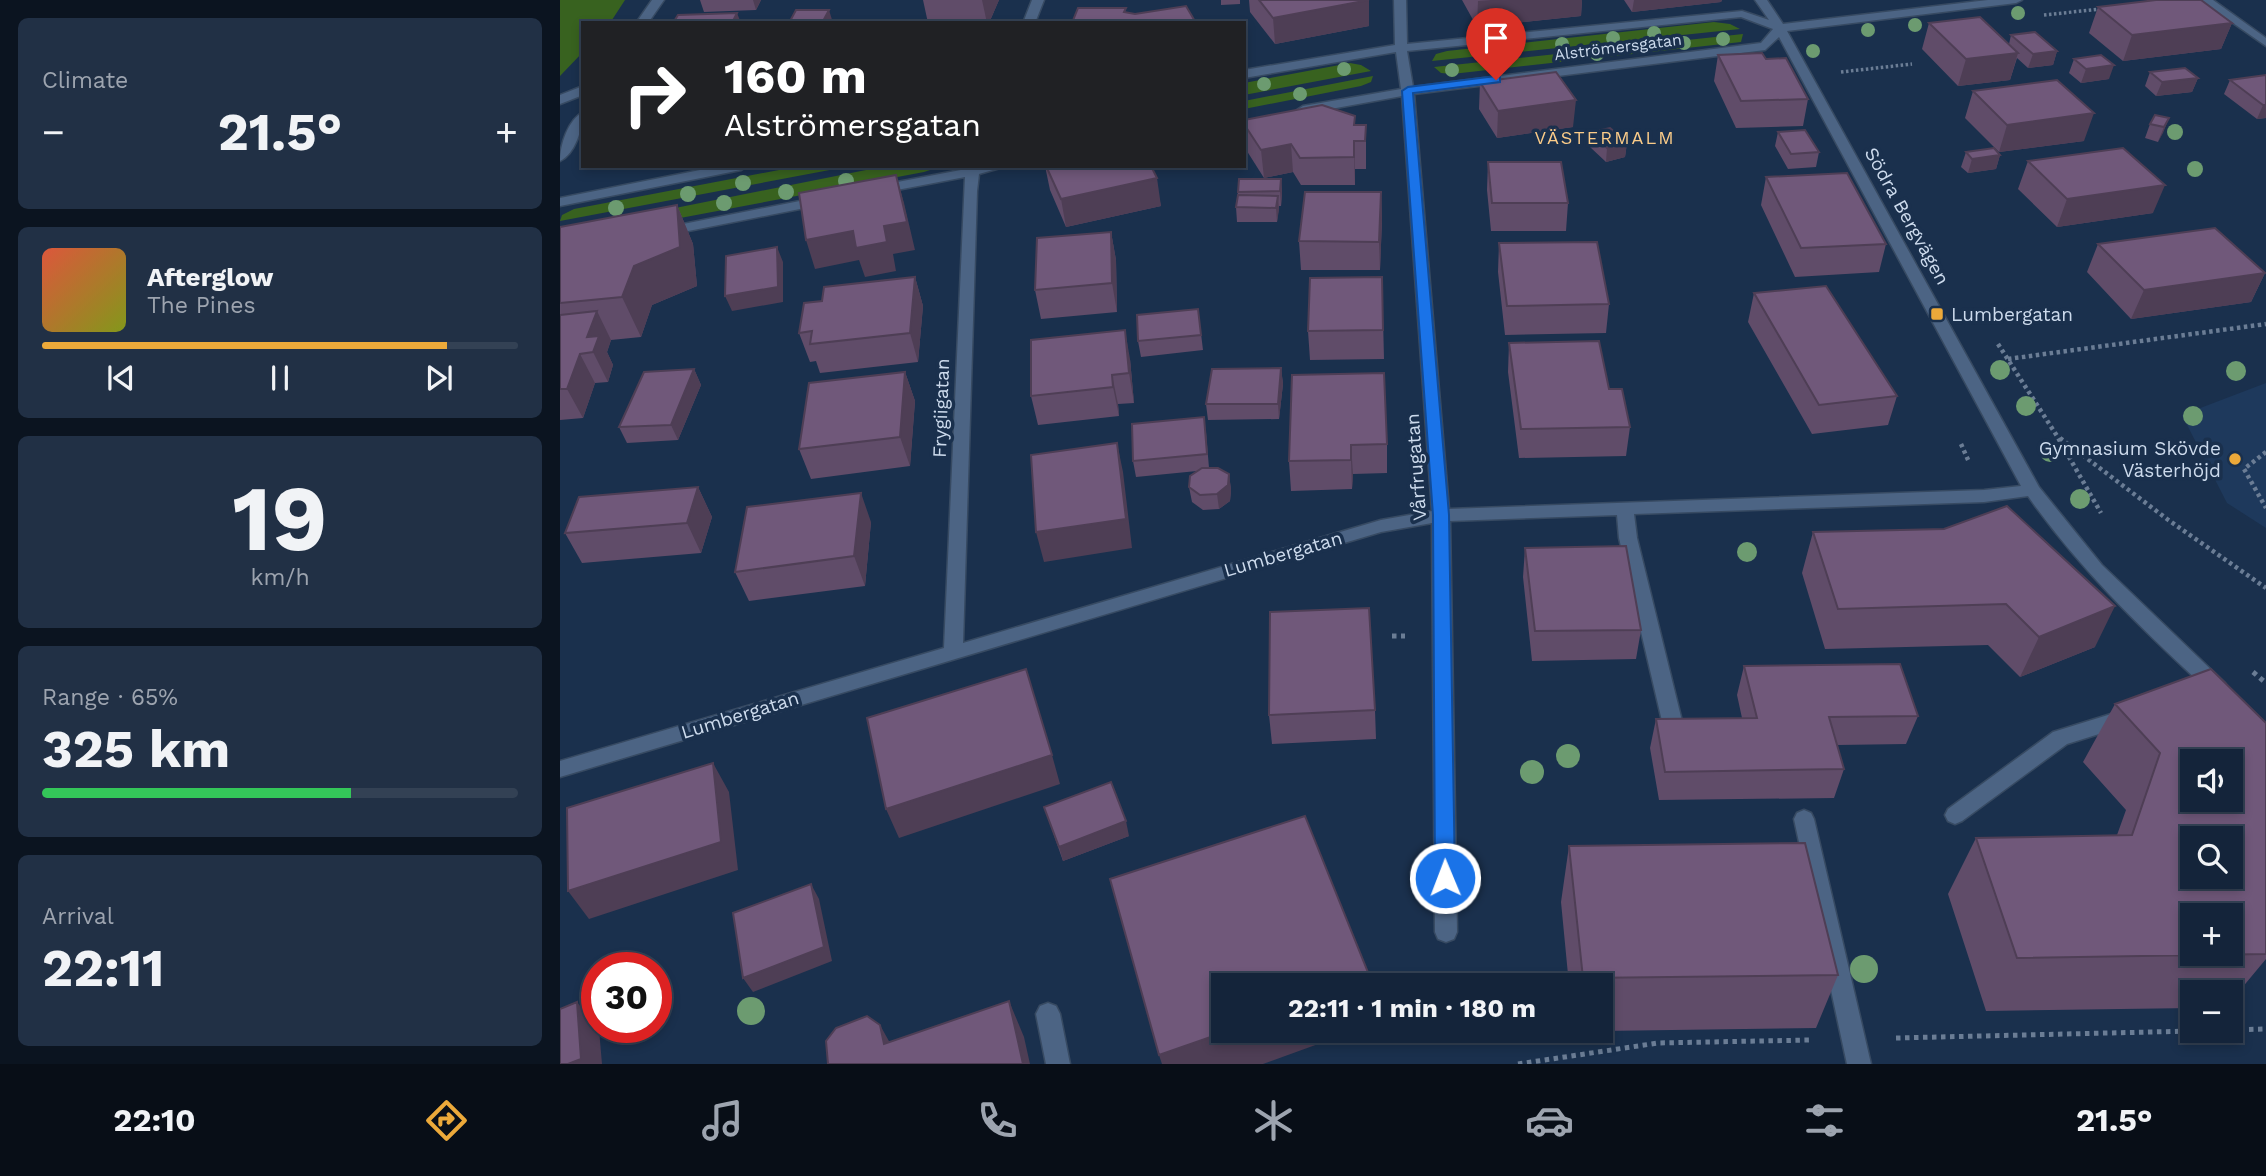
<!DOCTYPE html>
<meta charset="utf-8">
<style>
body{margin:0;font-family:"Work Sans",sans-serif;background:#213045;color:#f1f3f6;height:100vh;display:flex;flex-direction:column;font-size:26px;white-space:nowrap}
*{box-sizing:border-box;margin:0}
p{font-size:23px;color:#9da4af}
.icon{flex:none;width:38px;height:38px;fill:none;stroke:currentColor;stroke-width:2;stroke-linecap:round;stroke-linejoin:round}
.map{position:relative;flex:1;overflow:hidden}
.drawer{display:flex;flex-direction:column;gap:18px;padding:18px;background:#0b1420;width:560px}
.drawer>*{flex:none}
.banner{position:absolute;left:21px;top:21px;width:665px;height:147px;border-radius:0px;box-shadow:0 4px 10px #0003,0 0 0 2px #334154;background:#202124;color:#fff;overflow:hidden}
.controls{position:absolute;left:1620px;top:749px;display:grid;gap:14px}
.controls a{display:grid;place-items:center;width:63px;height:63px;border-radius:0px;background:#14243a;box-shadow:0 4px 10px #0003,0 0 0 2px #334154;font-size:35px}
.speed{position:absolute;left:21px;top:952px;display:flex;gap:14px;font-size:35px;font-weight:700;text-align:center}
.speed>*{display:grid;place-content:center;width:91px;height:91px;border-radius:50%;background:#14243a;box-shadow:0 4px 10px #0003,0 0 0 2px #334154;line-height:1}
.speed .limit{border:10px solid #d22;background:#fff;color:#111}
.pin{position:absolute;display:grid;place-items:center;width:60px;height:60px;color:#fff;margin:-72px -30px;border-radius:50% 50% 50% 0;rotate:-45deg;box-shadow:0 0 7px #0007}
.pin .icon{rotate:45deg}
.me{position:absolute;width:77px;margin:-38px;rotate:359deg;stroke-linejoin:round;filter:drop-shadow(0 0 5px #0008)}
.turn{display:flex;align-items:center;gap:24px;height:147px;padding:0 28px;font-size:32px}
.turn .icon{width:91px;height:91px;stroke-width:2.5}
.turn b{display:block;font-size:49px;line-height:60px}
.big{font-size:52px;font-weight:700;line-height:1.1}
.drawer .tile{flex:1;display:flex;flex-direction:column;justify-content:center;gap:10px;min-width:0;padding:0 24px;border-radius:10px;background:#213045}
.drawer .dial{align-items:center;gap:0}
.dial b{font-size:91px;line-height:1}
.song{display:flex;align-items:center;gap:21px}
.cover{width:84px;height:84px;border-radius:10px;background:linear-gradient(135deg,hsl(10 70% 55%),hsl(70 70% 35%))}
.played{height:7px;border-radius:4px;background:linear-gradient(90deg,#eca93a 85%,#334154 85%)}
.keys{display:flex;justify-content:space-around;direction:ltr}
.heat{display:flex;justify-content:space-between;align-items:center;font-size:38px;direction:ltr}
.charge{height:10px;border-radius:5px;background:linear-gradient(90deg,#34c759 65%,#334154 0)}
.trip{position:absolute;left:651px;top:973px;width:402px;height:70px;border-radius:0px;background:#14243a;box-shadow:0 4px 10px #0003,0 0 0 2px #334154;font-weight:700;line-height:70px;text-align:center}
.dock{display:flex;height:112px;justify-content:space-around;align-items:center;background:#080e17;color:#9da4af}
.dock .icon{width:49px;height:49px}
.dock .on{color:#eca93a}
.dock b{font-size:32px;color:#f1f3f6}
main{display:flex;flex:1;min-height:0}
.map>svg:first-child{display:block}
</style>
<main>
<section class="drawer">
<div class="tile"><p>Climate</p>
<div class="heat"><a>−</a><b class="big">21.5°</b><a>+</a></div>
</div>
<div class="tile">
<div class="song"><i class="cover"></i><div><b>Afterglow</b><p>The Pines</p></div></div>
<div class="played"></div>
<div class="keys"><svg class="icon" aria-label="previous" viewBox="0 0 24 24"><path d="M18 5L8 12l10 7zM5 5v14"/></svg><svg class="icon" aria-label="pause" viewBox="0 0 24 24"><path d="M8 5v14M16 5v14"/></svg><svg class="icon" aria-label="next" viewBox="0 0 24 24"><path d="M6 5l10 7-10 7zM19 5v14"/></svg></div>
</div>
<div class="tile dial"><b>19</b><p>km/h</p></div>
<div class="tile"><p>Range · 65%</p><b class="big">325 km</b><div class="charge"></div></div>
<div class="tile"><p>Arrival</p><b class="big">22:11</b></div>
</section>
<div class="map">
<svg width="1706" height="1064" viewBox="0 0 1706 1064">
<rect width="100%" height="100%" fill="#1a304d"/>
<path fill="#1e395c" d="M1706,383V528L1667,503L1622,415Z"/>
<path fill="#38621f" d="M0,0H65L50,23H23V52L0,76Z
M1154,22L1170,24L1180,29L872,61L876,54L887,51Z
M1183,34L1181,42L892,74L881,73L874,67Z
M790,63L801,65L811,71L684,95V83Z
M813,76L811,82L801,86L684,109V101Z
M240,166H291L0,221L2,215L14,209Z
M326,166H382L364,172L14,238L0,231Z"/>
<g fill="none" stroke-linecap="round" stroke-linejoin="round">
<defs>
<path id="minor" d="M92,0H104L88,23H76Z
M472,0H484L475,23H463Z
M834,0H846L847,44L1182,11L1209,20L1195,0H1207L1223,24L1428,0H1462L1456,3L1227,31L1479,487L1542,565L1665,683L1668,688L1665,693L1658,696L1651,693C1585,632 1520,570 1468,496L1424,502L1074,514L1077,538L1122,721L1119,727L1112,729L1105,727L1102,721L1059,538L1057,515L890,521L897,932L894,939L886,942L878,939L875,932L872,523L821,532L0,777V761L384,648L405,177L316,194L309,190L311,187L406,169V166H447L419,174L417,191L403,643L821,520L872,511L842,96L743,114L737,110L743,106L841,89L836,52L684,78V70L835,45ZM1181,17L1213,29L1201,43L853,87L847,51ZM1219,37L1461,486L1424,490L889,509L854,94L1205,50Z
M1640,0H1653L1706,38V46Z
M23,86V95L0,104V95Z
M23,112C23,128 15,154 0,161C0,145 8,120 23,112Z
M160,166H187L181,170L0,206V198Z
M265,196L270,197V203L103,236L96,232L103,228Z
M1564,710L1571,712L1574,718L1571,724L1507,744L1402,821L1395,824L1388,821L1385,815L1388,809L1493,732Z
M1244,810L1251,813L1254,819L1311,1064H1287L1234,819L1237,813Z
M488,1003L496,1006L500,1014L510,1064H486L476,1014L480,1006Z"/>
</defs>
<use href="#minor" stroke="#374a62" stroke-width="3"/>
<path stroke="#6b7d95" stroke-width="3.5" stroke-dasharray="2.5 2.5" stroke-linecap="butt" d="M1484,15L1541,9
M1281,72L1352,64"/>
<path stroke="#6b7d95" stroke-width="4.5" stroke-dasharray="3.5 3.5" stroke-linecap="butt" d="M1438,344L1497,436L1541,513
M1448,359L1706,324
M1500,438L1607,519L1706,588
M1401,444L1409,462
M1706,452L1684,469L1706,508"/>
<path stroke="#6b7d95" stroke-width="5" stroke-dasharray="4.5 4.5" stroke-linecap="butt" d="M832,636H845
M1693,672L1706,683
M1671,1030L1706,1029
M1336,1038L1633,1031
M958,1064L1098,1043L1250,1040"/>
<use href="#minor" fill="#4c6484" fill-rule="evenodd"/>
</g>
<g fill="#6c9b70">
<circle cx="1458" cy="13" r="7"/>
<circle cx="1355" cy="25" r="7"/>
<circle cx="1308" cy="30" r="7"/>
<circle cx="1094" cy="33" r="7"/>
<circle cx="1053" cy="38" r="7"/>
<circle cx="1163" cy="39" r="7"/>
<circle cx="1124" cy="43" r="7"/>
<circle cx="1002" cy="44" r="7"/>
<circle cx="945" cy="51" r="7"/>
<circle cx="1253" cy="51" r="7"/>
<circle cx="1037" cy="54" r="7"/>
<circle cx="784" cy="69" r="7"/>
<circle cx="892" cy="70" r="7"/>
<circle cx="704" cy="84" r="7"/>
<circle cx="740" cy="94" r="7"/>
<circle cx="1615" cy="132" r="8"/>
<circle cx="1635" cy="169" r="8"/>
<circle cx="286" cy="181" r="8"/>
<circle cx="183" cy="183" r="8"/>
<circle cx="226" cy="192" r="8"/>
<circle cx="128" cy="194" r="8"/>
<circle cx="164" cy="203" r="8"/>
<circle cx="56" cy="208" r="8"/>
<circle cx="1440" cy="370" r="10"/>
<circle cx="1676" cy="371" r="10"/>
<circle cx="1466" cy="406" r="10"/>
<circle cx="1633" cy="416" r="10"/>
<circle cx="1490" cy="452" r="10"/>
<circle cx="1520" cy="499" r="10"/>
<circle cx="1187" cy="552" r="10"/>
<circle cx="1008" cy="756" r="12"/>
<circle cx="972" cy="772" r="12"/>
<circle cx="1304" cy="969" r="14"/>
<circle cx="191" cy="1011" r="14"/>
</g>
<path fill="#604c69" d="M140,0H201L196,10L144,12Z
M363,0H439L429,23H368Z
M661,0H680V4L661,5Z
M689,0H809V26L715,44L690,12Z
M902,0H1022L1021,16L917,27Z
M1064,0H1162L1161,2L1072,12Z
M1538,7L1672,23L1661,49L1563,61L1529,33Z
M1369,23L1449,44L1451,35L1497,51L1493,65L1468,68L1457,58L1450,80L1398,86L1362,49Z
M1158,55L1248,99L1243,126L1176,128L1154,81Z
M1514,59L1549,79L1521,83L1509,73Z
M1590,72L1638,78L1632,92L1596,96L1585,86Z
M1706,75V118L1697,119L1664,94L1670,80Z
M920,82L1013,127L937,138L919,109Z
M1413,91L1524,141L1439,152L1405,118Z
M795,116V125H806V169H795V185H741L733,172L704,178L685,148L684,120Z
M1609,118L1598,142L1585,138L1590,124Z
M1031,132L1067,143L1065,157L1046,162L1030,147Z
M1218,132L1259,152L1256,167L1228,169L1215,146Z
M1406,152L1440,155L1436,169L1408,173L1401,167Z
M1468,161L1593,213L1497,227L1458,189Z
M928,162L1008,203L1006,231H931L927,190Z
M485,166H591L601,206L506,227L490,190Z
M1206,177L1326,244L1319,272L1235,277L1201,205Z
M721,179L722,193L721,206H719L717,222H677L676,207L678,192Z
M821,192L822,220L820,270H741L739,241Z
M117,205L133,244L137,286L92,305L81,337L51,340L47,352L53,365L48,382L35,383L23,418L0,420V227Z
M551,232L556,260L557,312L481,319L475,290Z
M939,243L1049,304L1046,333L945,335L938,272Z
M1538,244L1705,273L1691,302L1571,319L1527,272Z
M355,277L363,306L358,362L260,373L256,361L250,362L239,333L262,301Z
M822,277L824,359L750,360L748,331Z
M1194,293L1337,396L1328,425L1252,434L1188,322Z
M638,309L643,350L581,357L578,341Z
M949,343L1070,427L1066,456L959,458L948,372Z
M570,359L574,403L558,404L559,416L478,425L471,396Z
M721,368L723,384L719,419L648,420L646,404Z
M134,369L141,385L118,440L67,443L59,427Z
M345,372L355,401L350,466L251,479L239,449Z
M732,375L827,444V473L793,474L792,489L731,491L729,461Z
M646,432L649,468L669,474L671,490L670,501L659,509L643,510L632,502L629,487L637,471L576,477L573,461Z
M138,487L152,517L141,553L22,563L5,533Z
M311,522L305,586L189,601L175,572Z
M1384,529L1535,647L1460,677L1428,645L1265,649L1242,573L1253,532Z
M965,548L1081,630L1076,659L972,661L963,577Z
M1184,666L1358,716L1346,744L1277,745L1284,769L1274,798L1099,800L1090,748L1096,719L1182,718L1177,695Z
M1555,704L1706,723V959L1671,1001V992H1633V1008L1426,1011L1388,894L1416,838L1557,835L1566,810L1523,762Z
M815,710L816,739L712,744L709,715Z
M484,807L569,836L503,861Z
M1009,846L1278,975L1256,1028L1041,1031V985H1009L1001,902Z"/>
<path fill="#4e3e55" d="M193,0H201L196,10Z
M422,0H439L429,23H427Z
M809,0V26L715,44L713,18Z
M931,0H1022L1021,16L917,27L918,1Z
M1074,0H1162L1161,2L1072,12Z
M269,10L273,23H262Z
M177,13L181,23H172Z
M1672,23L1661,49L1563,61L1572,35Z
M1497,51L1493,65L1468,68L1473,54Z
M1458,53L1450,80L1398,86L1406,59Z
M1554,65L1549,79L1521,83L1526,69Z
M1638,78L1632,92L1596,96L1602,82Z
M1016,100L1013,127L937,138L938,111Z
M1703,105H1706V118L1697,119Z
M1534,113L1524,141L1439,152L1447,125Z
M1609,118L1603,133L1598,142L1604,127Z
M794,141L795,169V185L794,157Z
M1067,143L1065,157L1046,162L1047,148Z
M731,144L733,172L704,178L701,150Z
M1440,155L1436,169L1408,173L1412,159Z
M336,175L344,203L355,250L333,254L336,271L305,277L299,260L255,269L246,240Z
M597,178L601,206L506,227L501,199Z
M721,179L722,193L721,206L720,191Z
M1605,185L1593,213L1497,227L1507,199Z
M821,192L822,220L820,270L819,242Z
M718,196L719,210L717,222L716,208Z
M117,205L133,244L137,286L92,305L81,337L62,297L74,266Z
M551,232L556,260L557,312L552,283Z
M217,247L223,262V302L172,311L165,296Z
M1705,273L1691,302L1571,319L1584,290Z
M355,277L363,306L358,362L350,333Z
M37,311L51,340L47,352L53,365L48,382L33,352L27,337Z
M565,330L570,359L574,403L569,373Z
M20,354L35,383L23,418L7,389Z
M721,368L723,384L719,419L718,404Z
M134,369L141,385L118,440L111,425Z
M345,372L355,401L350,466L340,437Z
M552,375L558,404L559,416L553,387Z
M557,443L563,472L572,548L484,562L476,532Z
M791,445L793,474L792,489L791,460Z
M669,474L671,490L670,501L659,509L657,494Z
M138,487L152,517L141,553L127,523Z
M301,493L311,522L305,586L294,556Z
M1555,606L1535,647L1460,677L1479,637Z
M492,755L500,784L339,838L326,809Z
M153,763L169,792L178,870L29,919L8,891Z
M566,821L569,836L503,861L499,847Z
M251,884L259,899L272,961L193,992L183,978Z
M811,980V985H796Z
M449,1001L464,1037L470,1064H463Z
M17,1002L37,1027L39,1029L42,1064H8Z
M320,1025L340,1061L324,1044Z
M668,1031H794L703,1064H602L599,1055Z"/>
<path fill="#70587a" stroke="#4e3e55" stroke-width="2" fill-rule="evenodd" d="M699,0H809L713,18Z
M1596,0H1641L1672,23L1572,35L1538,7Z
M626,6L636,23H512L518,8H566L564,12L575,14Z
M236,10H269L262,23H229Z
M177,13L172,23H113L118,15Z
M1420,17L1458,53L1406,59L1369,23Z
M1475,32L1497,51L1473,54L1451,35Z
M1202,53L1206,59L1226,58L1248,99L1181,101L1158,55Z
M1541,55L1554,65L1526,69L1514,59Z
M1625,68L1638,78L1602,82L1590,72Z
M996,72L1016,100L938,111L920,82Z
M1706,75V105H1703L1670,80Z
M1497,80L1534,113L1447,125L1413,91Z
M762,105L795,116L794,125H806L805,141H794V157L740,158L731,144L701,150L684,124V120Z
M1595,115L1609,118L1604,127L1590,124Z
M1050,128L1067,143L1047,148L1031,132Z
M1245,130L1259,152L1231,154L1218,132Z
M1434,148L1440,155L1412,159L1406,152Z
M1563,148L1605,185L1507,199L1468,161Z
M928,162H1001L1008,203H932Z
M486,166H591L597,178L501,199Z
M1287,173L1326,244L1241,248L1206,177Z
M336,175L347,222L324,226L327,242L296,248L293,231L246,240L239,193Z
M679,179H721L720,191L678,192Z
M745,192H821L819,242L739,241Z
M678,195L718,196L716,208L676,207Z
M117,205L120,247L74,266L62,297L0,303V227Z
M1655,228L1705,273L1584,290L1538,244Z
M551,232L552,283L475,290L477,238Z
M1037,242L1049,304L947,306L939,243Z
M217,247L218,287L165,296L166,256Z
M355,277L350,333L250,344L252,331L239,333L244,303L262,301L264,287Z
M822,277L823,330L748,331L750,278Z
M1266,286L1337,396L1259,405L1194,293Z
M638,309L641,335L578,341L577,315Z
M37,311L27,337L39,336L33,352L20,354L7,389H0V315Z
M565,330L569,373L552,375L553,387L471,396V340Z
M1039,341L1049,389H1062L1070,427L961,429L949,343Z
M721,368L718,404H646L652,369Z
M134,369L111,425L59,427L84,372Z
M345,372L340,437L239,449L249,383Z
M824,373L827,444L791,445V460L729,461L732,375Z
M644,417L647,454L573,461L572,424Z
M557,443L566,519L476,532L471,455Z
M642,468H658L669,474L668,485L657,494L640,495L629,487L630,476Z
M138,487L127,523L5,533L19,497Z
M301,493L294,556L175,572L187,507Z
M1447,506L1555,606L1479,637L1446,604L1278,609L1253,532L1384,529Z
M1066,546L1081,630L975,631L965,548Z
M809,608L815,710L709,715L710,612Z
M1340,664L1358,716L1269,717L1284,769L1105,772L1096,719L1197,718L1184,666Z
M466,669L492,755L326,809L307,718Z
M1651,669L1706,723V954L1457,958L1416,838L1572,835L1600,753L1555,704ZM1633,761H1671V800H1633ZM1633,838H1671V877H1633ZM1633,915H1671V954H1633Z
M153,763L161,842L8,891L7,808Z
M551,782L566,821L499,847L484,807Z
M745,816L811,980L796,985H663V1031H668L599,1055L550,879Z
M1245,843L1278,975L1023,978L1009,846Z
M251,884L264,947L183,978L173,913Z
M449,1001L463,1064H268L266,1041L276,1028L307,1016L320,1025L324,1044Z
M17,1002L21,1059L8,1064H0V1009Z"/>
<path fill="#1a73e8" stroke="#114b97" stroke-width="2" d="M936,76L940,77V82L853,93L889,515L895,878L892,884L885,887L878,884L875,878L873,515L842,91L848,87Z"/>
<g fill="#eca93a" stroke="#1a304d" stroke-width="2.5">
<rect x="1370" y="307" width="14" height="14" rx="3.5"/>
<circle cx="1675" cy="459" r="7"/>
</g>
<g text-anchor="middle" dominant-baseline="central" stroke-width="7" stroke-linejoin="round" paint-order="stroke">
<g font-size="16" fill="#ccdaec" stroke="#1a304d">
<text transform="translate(1058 47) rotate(-7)">Alströmersgatan</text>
</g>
<g font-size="18" letter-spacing="2" fill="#fbcc89" stroke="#1a304d">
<text x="1045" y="137">VÄSTERMALM</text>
</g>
<g font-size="19" fill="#ccdaec" stroke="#1a304d">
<text transform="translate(1347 216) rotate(61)">Södra Bergvägen</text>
<text transform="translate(381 408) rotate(-88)">Frygiigatan</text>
<text transform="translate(856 467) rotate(-94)">Vårfrugatan</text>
<text transform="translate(723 554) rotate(-16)">Lumbergatan</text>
<text transform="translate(180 715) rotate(-17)">Lumbergatan</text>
</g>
<g font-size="19" fill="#ccdaec" stroke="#1a304d" text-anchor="start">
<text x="1391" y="314">Lumbergatan</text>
<text x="1661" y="448" text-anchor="end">Gymnasium Skövde<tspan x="1661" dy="22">Västerhöjd</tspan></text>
</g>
</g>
</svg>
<div class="controls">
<a><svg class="icon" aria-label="sound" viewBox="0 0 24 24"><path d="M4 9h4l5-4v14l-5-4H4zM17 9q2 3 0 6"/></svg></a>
<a><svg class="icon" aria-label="search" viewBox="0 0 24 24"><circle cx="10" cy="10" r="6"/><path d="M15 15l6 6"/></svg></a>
<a>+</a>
<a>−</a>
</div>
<div class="speed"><div class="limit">30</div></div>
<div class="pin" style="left:936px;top:80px;background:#d93025"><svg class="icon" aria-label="arrive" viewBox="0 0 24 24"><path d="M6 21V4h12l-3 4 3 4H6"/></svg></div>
<svg class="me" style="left:885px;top:878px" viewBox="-20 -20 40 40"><circle r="17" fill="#1a73e8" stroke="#fff" stroke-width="3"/><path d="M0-11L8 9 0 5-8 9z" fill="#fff"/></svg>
<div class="trip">22:11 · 1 min · 180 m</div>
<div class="banner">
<div class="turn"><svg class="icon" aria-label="right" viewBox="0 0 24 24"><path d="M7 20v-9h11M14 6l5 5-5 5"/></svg><div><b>160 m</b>Alströmersgatan</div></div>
</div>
</div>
</main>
<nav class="dock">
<b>22:10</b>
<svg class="icon on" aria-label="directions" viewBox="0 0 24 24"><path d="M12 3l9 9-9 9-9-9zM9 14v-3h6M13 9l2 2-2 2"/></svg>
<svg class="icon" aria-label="music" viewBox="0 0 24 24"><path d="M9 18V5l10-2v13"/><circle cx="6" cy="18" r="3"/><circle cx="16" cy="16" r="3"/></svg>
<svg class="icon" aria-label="phone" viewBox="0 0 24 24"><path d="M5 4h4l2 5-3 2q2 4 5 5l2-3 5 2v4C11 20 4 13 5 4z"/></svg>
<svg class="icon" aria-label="climate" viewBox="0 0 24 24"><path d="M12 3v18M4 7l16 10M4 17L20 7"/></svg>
<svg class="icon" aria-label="car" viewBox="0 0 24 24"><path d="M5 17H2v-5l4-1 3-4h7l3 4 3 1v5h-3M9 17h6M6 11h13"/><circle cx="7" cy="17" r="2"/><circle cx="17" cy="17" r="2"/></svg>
<svg class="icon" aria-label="filters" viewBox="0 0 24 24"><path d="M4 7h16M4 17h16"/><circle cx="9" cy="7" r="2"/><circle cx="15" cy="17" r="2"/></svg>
<b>21.5°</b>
</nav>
